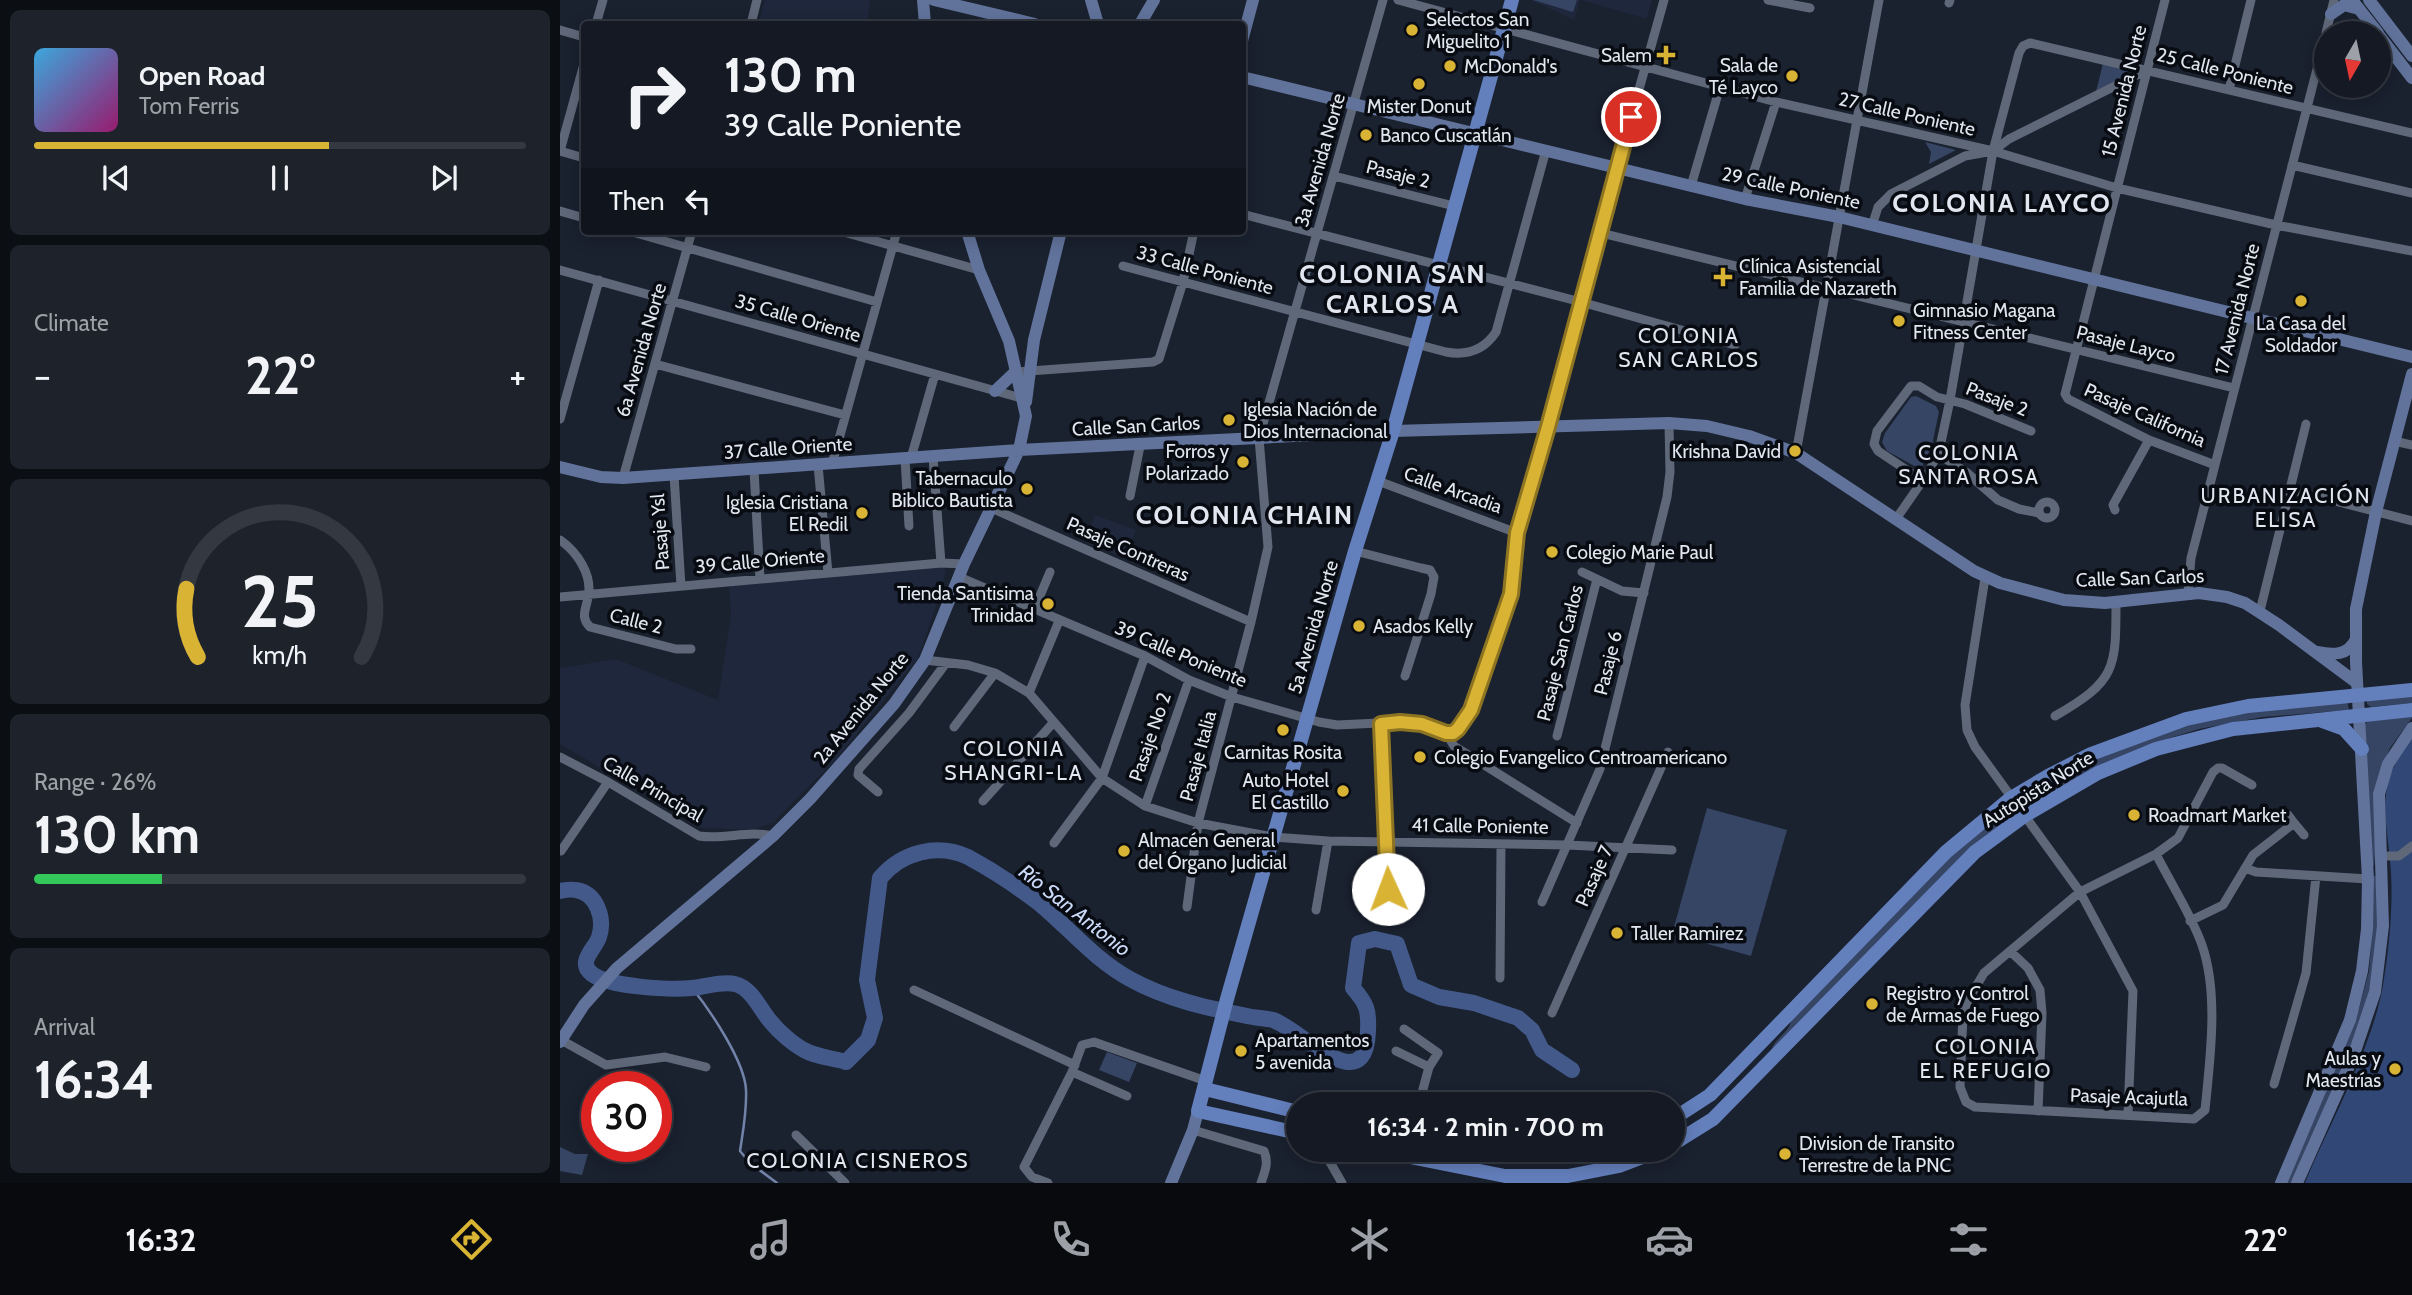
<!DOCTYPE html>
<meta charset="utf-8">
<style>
body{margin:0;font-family:Cabin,sans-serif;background:#1d222b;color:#f1f3f6;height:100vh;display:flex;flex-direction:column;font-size:26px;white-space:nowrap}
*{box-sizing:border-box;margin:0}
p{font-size:23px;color:#9da0a6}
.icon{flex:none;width:38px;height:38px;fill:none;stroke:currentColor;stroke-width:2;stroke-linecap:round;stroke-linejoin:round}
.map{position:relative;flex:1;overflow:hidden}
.sheet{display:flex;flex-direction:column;gap:10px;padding:10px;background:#0b0e13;width:560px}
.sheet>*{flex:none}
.banner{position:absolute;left:21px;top:21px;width:665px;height:214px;border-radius:7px;box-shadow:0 4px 18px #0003,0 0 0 2px #333841;background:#141923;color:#f1f3f6;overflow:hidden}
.needle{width:46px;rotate:189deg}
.tools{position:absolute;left:1754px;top:21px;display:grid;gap:14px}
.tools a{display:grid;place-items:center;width:77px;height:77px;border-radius:50%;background:#141923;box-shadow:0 4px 18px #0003,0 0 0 2px #333841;font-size:35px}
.speed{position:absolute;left:21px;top:1071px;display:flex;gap:14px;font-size:35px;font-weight:700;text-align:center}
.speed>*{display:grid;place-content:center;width:91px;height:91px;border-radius:50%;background:#141923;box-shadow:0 4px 18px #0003,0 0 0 2px #333841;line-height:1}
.speed .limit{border:10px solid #d22;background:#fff;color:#111}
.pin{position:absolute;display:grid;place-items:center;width:60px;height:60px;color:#fff;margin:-30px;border:4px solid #fff;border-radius:50%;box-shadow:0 2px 7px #0007}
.me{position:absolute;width:77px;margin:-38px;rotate:358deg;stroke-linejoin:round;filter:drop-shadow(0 0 5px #0008)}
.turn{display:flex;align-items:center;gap:24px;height:147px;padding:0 28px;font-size:32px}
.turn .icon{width:91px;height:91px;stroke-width:2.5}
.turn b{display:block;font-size:49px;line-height:60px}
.then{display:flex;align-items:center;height:66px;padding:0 28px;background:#0003;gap:14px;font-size:26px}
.big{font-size:52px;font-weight:700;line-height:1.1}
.sheet .widget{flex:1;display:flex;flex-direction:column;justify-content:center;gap:10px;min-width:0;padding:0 24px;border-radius:10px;background:#1d222b}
.sheet .dial{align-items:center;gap:0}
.dial svg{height:182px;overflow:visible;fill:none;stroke:#333841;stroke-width:7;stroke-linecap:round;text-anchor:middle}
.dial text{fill:#f1f3f6;stroke:none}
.song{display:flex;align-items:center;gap:21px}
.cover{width:84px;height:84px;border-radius:10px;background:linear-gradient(135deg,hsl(200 70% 55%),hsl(320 70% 35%))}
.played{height:7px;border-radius:4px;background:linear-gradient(90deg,#d9b334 60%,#333841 60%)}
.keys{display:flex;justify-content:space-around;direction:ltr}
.heat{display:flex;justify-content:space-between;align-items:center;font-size:38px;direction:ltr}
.charge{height:10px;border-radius:5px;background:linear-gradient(90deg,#34c759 26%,#333841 0)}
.trip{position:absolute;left:726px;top:1092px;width:399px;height:70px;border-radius:35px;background:#141923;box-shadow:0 4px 18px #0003,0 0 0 2px #333841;font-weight:700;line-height:70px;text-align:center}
.menu{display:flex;height:112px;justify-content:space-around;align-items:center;background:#080a0e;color:#9da0a6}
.menu .icon{width:49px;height:49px}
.menu .current{color:#d9b334}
.menu b{font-size:32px;color:#f1f3f6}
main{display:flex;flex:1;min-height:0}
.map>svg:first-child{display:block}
</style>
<main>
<section class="sheet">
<div class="widget">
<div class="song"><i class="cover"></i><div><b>Open Road</b><p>Tom Ferris</p></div></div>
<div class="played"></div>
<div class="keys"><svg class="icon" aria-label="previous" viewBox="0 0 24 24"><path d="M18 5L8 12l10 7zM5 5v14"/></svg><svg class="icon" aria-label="pause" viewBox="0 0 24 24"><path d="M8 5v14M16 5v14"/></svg><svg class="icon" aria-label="next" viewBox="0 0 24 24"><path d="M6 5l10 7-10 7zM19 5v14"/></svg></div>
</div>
<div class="widget"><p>Climate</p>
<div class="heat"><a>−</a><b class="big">22°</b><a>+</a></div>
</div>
<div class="widget dial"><svg viewBox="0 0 100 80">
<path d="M14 69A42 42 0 1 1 86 69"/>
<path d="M14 69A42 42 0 0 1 9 39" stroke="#d9b334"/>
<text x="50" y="56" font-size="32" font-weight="700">25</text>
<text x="50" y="72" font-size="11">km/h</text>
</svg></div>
<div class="widget"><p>Range · 26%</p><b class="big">130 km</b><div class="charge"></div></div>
<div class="widget"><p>Arrival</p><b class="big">16:34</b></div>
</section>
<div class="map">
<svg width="1852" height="1183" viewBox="0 0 1852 1183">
<rect width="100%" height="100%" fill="#1a212f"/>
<path fill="#1e273b" d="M205,0H310L307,24H198Z
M971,0H1020L1014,20Z
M1020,0H1092L1087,19Z
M535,515L576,530L571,542L567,541L565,543L569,546L564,558L529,544L532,538L536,539L539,529L531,526Z
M379,566L386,570L381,592L358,658L278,757L214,822L192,830L142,828L0,744V668L56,659L158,700L171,615L169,584Z"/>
<path fill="#364564" d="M973,0H1017L1013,12Z
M1544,59L1587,70L1535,96Z
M1365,142L1396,150L1369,164L1371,152Z
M1356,396L1376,406L1379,412L1372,445L1362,467L1358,468L1327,451L1322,442L1325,433L1351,397Z
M1852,693V703L1811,707L1807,704V701Z
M1787,700L1789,710L1703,717L1639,729L1610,738L1476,802L1469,799L1472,792C1534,757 1600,728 1670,713C1708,705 1749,704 1787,700Z
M1852,712V718L1830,748L1822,767L1814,866L1811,865L1805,725L1809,718Z
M1147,808L1227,830L1191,956L1112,934Z
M1451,810L1453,817L1211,1052C1213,1039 1229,1033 1231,1021L1389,858L1445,811Z
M1814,876H1818L1820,923L1808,1000L1796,1037L1733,1183H1726L1799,1009L1809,971L1811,948Z
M547,1052L577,1063L569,1082L539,1070Z
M0,1147L15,1154H28L22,1175L0,1171Z"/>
<path fill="#314776" d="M1852,736V1183H1745C1770,1122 1812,1049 1823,985C1829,949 1833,909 1831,873C1827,812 1813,791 1852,736Z"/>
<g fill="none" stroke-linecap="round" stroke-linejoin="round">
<path stroke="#7283a9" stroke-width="2.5" d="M132,988C150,1010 185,1062 186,1090C187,1111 183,1131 180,1151L190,1163L217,1183"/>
<path stroke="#42598a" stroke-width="16" d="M0,891C5,890 11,889 16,890C37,893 45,919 39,937C36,948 16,962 32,974C49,987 110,990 132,988C146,987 161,981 175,984C192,988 201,1011 211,1022C219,1032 233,1044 244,1050C256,1057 273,1058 286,1062L308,1040L315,1018L307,980L320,878C342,852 377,843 408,857C432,870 458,887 480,904C510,929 535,960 570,979C606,999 647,1008 687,1016C695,1018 705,1018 713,1020C739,1028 806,1103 808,1031C809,1010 807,1004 793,988L799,943L815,939L837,944L851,985L879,997L914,1003L958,1018L972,1030L982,1050L1012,1070"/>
<path stroke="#5f6879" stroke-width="9" d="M838,0L1216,102L1433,151L1557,188L1716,225L1852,251
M1208,0L1250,8
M1605,0L1505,394L1508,399L1589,440L1655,465
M1389,3L1390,0
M36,24L43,0
M191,24L197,0
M0,30L24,37
M1766,33L1774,0
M24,64L0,151L24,158
M1669,90L1691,0
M1732,165L1852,193
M774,176L894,206
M1131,186L1160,87
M1185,199L1216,102
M0,211L24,218
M682,214L1021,302L1175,345
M1312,226L1318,207L1331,194L1405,156L1433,151L1449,139L1587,70
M69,231L317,302
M280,231L419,270
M1041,233L1674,388
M563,266L886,352C907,356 924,350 936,332L986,150
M0,270L465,399
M95,364L285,415
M455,372L593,362L599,359L623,282L634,231
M0,419L39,280
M1834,441L1852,445
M1236,453L1319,0
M1378,454L1406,472L1438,500L1459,509L1479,513
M373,457L381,563
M351,458L375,374
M345,459L349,526
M272,464L337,231
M258,465L268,573
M194,470L200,579
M114,475L121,586
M63,478L132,231
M818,481L957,533
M1363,481L1318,451L1314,444L1317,431L1351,386H1359L1377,397L1405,404L1471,431
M1729,489L1852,521
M570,496L580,446
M1479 510a8 8 0 1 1 16 0a8 8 0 1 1-16 0Z
M431,508L691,622
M1555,510L1553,505L1589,440
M1336,519L1370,470L1380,447L1390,400L1433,151L1459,53L1463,46L1470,43L1852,133
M0,540C17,552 33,575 28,597C26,610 20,617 30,627L116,649H131
M795,551L861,568L870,570L874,577L871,594L845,676
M1022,572L1062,591L1084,593
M399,577L585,656L629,680L672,697L759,722L777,725L840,722L862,724L886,733L894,746L1017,823
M1425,578L1405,705L1407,730L1415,747L1520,892L1573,991L1568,1114
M1628,594L1631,558L1766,34
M0,597L381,563L404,564
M474,610L490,572
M1700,611L1746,424
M365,660L408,665L435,673L469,693L542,778L585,806L638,823L713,837L768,841L1007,845L1112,850
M469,693L499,621
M1495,716C1556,681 1556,669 1556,602
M821,724L828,889
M394,727L435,673
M886,733L898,729L911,710L951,594L957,533L988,427L1057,168L1104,0
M997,736L1037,579
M0,757L48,782L139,836C164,840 189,830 213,836
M318,792L298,775L299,769L349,713L386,663
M423,801L493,723
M585,806L629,680
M1728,815L1734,823
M494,843L542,778L585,656
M1,851L48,782
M1596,854C1610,882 1632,916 1642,945C1659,994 1650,1059 1645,1110L1634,1119L1415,1107L1406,1102L1400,1087L1403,1014L1408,1000L1424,973L1520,892L1596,854L1618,838L1653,772L1658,768H1662L1692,785
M1822,856H1839L1852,846
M1685,868L1696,872L1808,879
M982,902L1040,769L1107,497L1110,472L1109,423
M627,907L638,823L691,622L708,547L699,438L823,0
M756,910L768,841
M1630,921L1663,905L1693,855L1734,823L1744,835
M1451,952L1468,968L1480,990L1482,1013L1478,1111
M940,978L941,845
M354,990L515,1065
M992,1013L1108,752
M844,1029L878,1053L869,1067L859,1104
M1,1040L46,1065L105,1057L146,1067
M836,1051L869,1067
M512,1072L567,1096
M1714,1084L1746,973L1756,876
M633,1130L704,1151C709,1163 705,1171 701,1183
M236,1135L285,1183
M763,1150L782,1183
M488,1183L472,1177L464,1167L512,1072L522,1045L534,1042L646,1081"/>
<path stroke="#61739b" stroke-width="12" d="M363,0L365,24
M374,0L475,24
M531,0L538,24
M1792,0L1818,33
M1809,0L1852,56
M1771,14L1784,5L1799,9
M580,24L594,0
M1818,34L1852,78
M682,41L693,0
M682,77L1185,199L1279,217L1852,357
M435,391L455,372
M466,402L474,340L501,231
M0,467L41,477L63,478L459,450L833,431L1109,423L1147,426L1189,436L1236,453L1414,571L1440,583L1504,600L1545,603L1639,593L1667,597L1685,603L1719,625L1797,683
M1757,652C1773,655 1788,656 1796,639
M0,1042L24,1005L57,968L213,836L250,799L334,704L365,660L404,564L459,450L466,416L449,341L419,270L407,231
M611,1183L633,1130L638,1111
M1721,1183L1790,1020L1802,971L1807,929L1808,879L1796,662V609L1816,512L1852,374
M1737,1183L1793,1057L1815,992L1823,926L1819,794L1828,764L1852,728"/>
<path stroke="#637fbc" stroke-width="14" d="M1762,721L1784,729L1802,749
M645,1089L738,1112
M1113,1119L1150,1095L1386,852L1451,798L1488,776L1531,754L1626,719L1688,706L1852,690
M738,1133L638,1111L667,999L795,551L833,431L952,0
M1113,1144L1153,1119L1415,852L1464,816L1538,773L1596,749L1673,729L1852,710
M815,1150L945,1176H1008L1059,1166L1101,1150
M919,1150C956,1158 998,1159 1036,1150"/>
</g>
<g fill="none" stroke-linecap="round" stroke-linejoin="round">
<defs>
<path id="route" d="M828,889L821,724L840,722L862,724L886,733H893L898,729L911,710L951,594L957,533L988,427L1071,117"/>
</defs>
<use href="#route" stroke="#8d7422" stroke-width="18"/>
<use href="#route" stroke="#d9b334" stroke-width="12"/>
</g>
<g fill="#d9b334" stroke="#080b11" stroke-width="2.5">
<circle cx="852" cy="30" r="7"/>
<path d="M1102.5 44.5h7v7h7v7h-7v7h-7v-7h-7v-7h7z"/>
<circle cx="890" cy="66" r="7"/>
<circle cx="1232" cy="76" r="7"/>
<circle cx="859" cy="84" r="7"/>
<circle cx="806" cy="135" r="7"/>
<path d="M1159.5 266.5h7v7h7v7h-7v7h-7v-7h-7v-7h7z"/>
<circle cx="1741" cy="301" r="7"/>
<circle cx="1339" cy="321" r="7"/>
<circle cx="669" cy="420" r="7"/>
<circle cx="1235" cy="451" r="7"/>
<circle cx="683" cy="462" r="7"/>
<circle cx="467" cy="489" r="7"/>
<circle cx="302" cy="513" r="7"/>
<circle cx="992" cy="552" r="7"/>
<circle cx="488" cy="604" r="7"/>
<circle cx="799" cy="626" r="7"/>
<circle cx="723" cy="730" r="7"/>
<circle cx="860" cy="757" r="7"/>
<circle cx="783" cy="791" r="7"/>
<circle cx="1574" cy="815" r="7"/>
<circle cx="564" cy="851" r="7"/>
<circle cx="1057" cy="933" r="7"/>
<circle cx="1312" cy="1004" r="7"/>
<circle cx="681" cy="1051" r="7"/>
<circle cx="1835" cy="1069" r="7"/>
<circle cx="1225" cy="1154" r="7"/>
</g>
<g text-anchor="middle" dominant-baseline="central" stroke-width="7" stroke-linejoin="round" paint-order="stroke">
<g font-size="19" fill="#e1e6f0" stroke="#080b11" text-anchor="start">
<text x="866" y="19">Selectos San<tspan x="866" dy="22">Miguelito 1</tspan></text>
<text x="1092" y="55" text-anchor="end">Salem</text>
<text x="1218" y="65" text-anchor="end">Sala de<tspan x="1218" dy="22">Té Layco</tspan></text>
<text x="904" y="66">McDonald's</text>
<text x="859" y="106" text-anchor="middle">Mister Donut</text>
<text x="820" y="135">Banco Cuscatlán</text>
<text x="1179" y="266">Clínica Asistencial<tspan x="1179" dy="22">Familia de Nazareth</tspan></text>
<text x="1353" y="310">Gimnasio Magana<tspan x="1353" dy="22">Fitness Center</tspan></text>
<text x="1741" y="323" text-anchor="middle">La Casa del<tspan x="1741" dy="22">Soldador</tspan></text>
<text x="683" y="409">Iglesia Nación de<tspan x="683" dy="22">Dios Internacional</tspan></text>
<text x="669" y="451" text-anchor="end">Forros y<tspan x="669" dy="22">Polarizado</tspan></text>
<text x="1221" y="451" text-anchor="end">Krishna David</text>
<text x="453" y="478" text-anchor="end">Tabernaculo<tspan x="453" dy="22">Biblico Bautista</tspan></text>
<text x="288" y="502" text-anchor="end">Iglesia Cristiana<tspan x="288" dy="22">El Redil</tspan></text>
<text x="1006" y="552">Colegio Marie Paul</text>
<text x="474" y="593" text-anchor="end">Tienda Santisima<tspan x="474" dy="22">Trinidad</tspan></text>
<text x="813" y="626">Asados Kelly</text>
<text x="723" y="752" text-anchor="middle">Carnitas Rosita</text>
<text x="874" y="757">Colegio Evangelico Centroamericano</text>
<text x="769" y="780" text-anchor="end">Auto Hotel<tspan x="769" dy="22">El Castillo</tspan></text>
<text x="1588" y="815">Roadmart Market</text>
<text x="578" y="840">Almacén General<tspan x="578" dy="22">del Órgano Judicial</tspan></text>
<text x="1071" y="933">Taller Ramirez</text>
<text x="1326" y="993">Registro y Control<tspan x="1326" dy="22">de Armas de Fuego</tspan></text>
<text x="695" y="1040">Apartamentos<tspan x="695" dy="22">5 avenida</tspan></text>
<text x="1821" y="1058" text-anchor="end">Aulas y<tspan x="1821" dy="22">Maestrías</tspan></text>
<text x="1239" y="1143">Division de Transito<tspan x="1239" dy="22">Terrestre de la PNC</tspan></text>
</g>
<g font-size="19" fill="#e1e6f0" stroke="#080b11">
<text transform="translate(1665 71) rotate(14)">25 Calle Poniente</text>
<text transform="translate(1564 91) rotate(-76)">15 Avenida Norte</text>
<text transform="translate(1347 114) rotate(13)">27 Calle Poniente</text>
<text transform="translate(760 160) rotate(-74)">3a Avenida Norte</text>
<text transform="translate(838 174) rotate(14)">Pasaje 2</text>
<text transform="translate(1231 188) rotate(12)">29 Calle Poniente</text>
<text transform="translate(645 270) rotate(15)">33 Calle Poniente</text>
<text transform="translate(1677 309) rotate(-76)">17 Avenida Norte</text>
<text transform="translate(238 318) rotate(16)">35 Calle Oriente</text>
<text transform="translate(1566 344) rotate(14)">Pasaje Layco</text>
<text transform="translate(81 350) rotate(-74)">6a Avenida Norte</text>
<text transform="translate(1437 399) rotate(21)">Pasaje 2</text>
<text transform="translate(1585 415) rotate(24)">Pasaje California</text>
<text transform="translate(576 426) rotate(-3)">Calle San Carlos</text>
<text transform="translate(228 448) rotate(-4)">37 Calle Oriente</text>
<text transform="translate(893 490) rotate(20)">Calle Arcadia</text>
<text transform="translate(100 532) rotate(-94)">Pasaje Ysl</text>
<text transform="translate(568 549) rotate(24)">Pasaje Contreras</text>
<text transform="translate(200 561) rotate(-5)">39 Calle Oriente</text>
<text transform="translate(1580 578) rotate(-2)">Calle San Carlos</text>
<text transform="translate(76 621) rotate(14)">Calle 2</text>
<text transform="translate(753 627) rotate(-74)">5a Avenida Norte</text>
<text transform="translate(1000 653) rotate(-76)">Pasaje San Carlos</text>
<text transform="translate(621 654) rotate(23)">39 Calle Poniente</text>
<text transform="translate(1048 663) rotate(-76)">Pasaje 6</text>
<text transform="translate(301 708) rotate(-51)">2a Avenida Norte</text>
<text transform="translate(590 737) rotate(-71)">Pasaje No 2</text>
<text transform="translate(638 756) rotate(-75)">Pasaje Italia</text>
<text transform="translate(93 789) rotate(30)">Calle Principal</text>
<text transform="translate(1478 789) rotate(-32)">Autopista Norte</text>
<text transform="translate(920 826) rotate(1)">41 Calle Poniente</text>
<text transform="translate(1034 876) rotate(-66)">Pasaje 7</text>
<text transform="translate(1569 1097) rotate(2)">Pasaje Acajutla</text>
</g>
<g font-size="21" letter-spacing="2" fill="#e1e6f0" stroke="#080b11">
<text x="1129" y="335">COLONIA<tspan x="1129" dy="24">SAN CARLOS</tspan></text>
<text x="1409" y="452">COLONIA<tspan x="1409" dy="24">SANTA ROSA</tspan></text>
<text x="1726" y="495">URBANIZACIÓN<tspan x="1726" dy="24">ELISA</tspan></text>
<text x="454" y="748">COLONIA<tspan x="454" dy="24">SHANGRI-LA</tspan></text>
<text x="1426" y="1046">COLONIA<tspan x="1426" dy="24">EL REFUGIO</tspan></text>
<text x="298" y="1160">COLONIA CISNEROS</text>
</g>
<g font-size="21" font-style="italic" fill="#cbdaf9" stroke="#080b11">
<text transform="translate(515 910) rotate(38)">Río San Antonio</text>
</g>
<g font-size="26" font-weight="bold" letter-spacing="2" fill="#e1e6f0" stroke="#080b11">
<text x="1442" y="203">COLONIA LAYCO</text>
<text x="833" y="274">COLONIA SAN<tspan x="833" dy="30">CARLOS A</tspan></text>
<text x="685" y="515">COLONIA CHAIN</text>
</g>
</g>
</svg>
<div class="tools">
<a><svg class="needle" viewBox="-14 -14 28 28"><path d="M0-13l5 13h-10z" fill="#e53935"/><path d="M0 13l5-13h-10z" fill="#9da0a6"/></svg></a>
</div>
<div class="speed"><div class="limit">30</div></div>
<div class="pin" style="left:1071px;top:117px;background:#d93025"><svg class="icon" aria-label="arrive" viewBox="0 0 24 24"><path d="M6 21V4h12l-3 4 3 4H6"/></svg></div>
<svg class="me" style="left:828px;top:889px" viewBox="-20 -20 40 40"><circle r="19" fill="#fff"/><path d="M0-13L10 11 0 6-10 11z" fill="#d9b334"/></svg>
<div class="trip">16:34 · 2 min · 700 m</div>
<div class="banner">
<div class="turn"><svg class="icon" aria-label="right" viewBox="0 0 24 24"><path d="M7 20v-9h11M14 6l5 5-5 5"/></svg><div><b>130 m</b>39 Calle Poniente</div></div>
<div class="then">Then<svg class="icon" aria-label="left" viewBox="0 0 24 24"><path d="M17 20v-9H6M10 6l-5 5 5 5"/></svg></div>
</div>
</div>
</main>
<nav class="menu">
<b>16:32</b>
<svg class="icon current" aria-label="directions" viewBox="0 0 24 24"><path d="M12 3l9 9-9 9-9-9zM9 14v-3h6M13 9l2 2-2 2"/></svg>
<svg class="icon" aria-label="music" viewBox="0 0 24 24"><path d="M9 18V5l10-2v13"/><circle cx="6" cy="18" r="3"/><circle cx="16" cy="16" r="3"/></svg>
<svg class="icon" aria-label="phone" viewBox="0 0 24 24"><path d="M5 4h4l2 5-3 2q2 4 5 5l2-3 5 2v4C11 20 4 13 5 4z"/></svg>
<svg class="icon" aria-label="climate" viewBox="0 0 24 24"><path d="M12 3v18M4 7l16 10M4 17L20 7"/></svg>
<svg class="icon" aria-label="car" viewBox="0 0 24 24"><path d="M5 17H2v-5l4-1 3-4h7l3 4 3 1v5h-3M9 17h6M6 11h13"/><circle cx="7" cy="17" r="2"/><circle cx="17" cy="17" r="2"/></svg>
<svg class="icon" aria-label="filters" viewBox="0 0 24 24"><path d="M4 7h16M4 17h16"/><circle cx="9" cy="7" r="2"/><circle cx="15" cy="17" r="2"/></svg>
<b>22°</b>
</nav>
